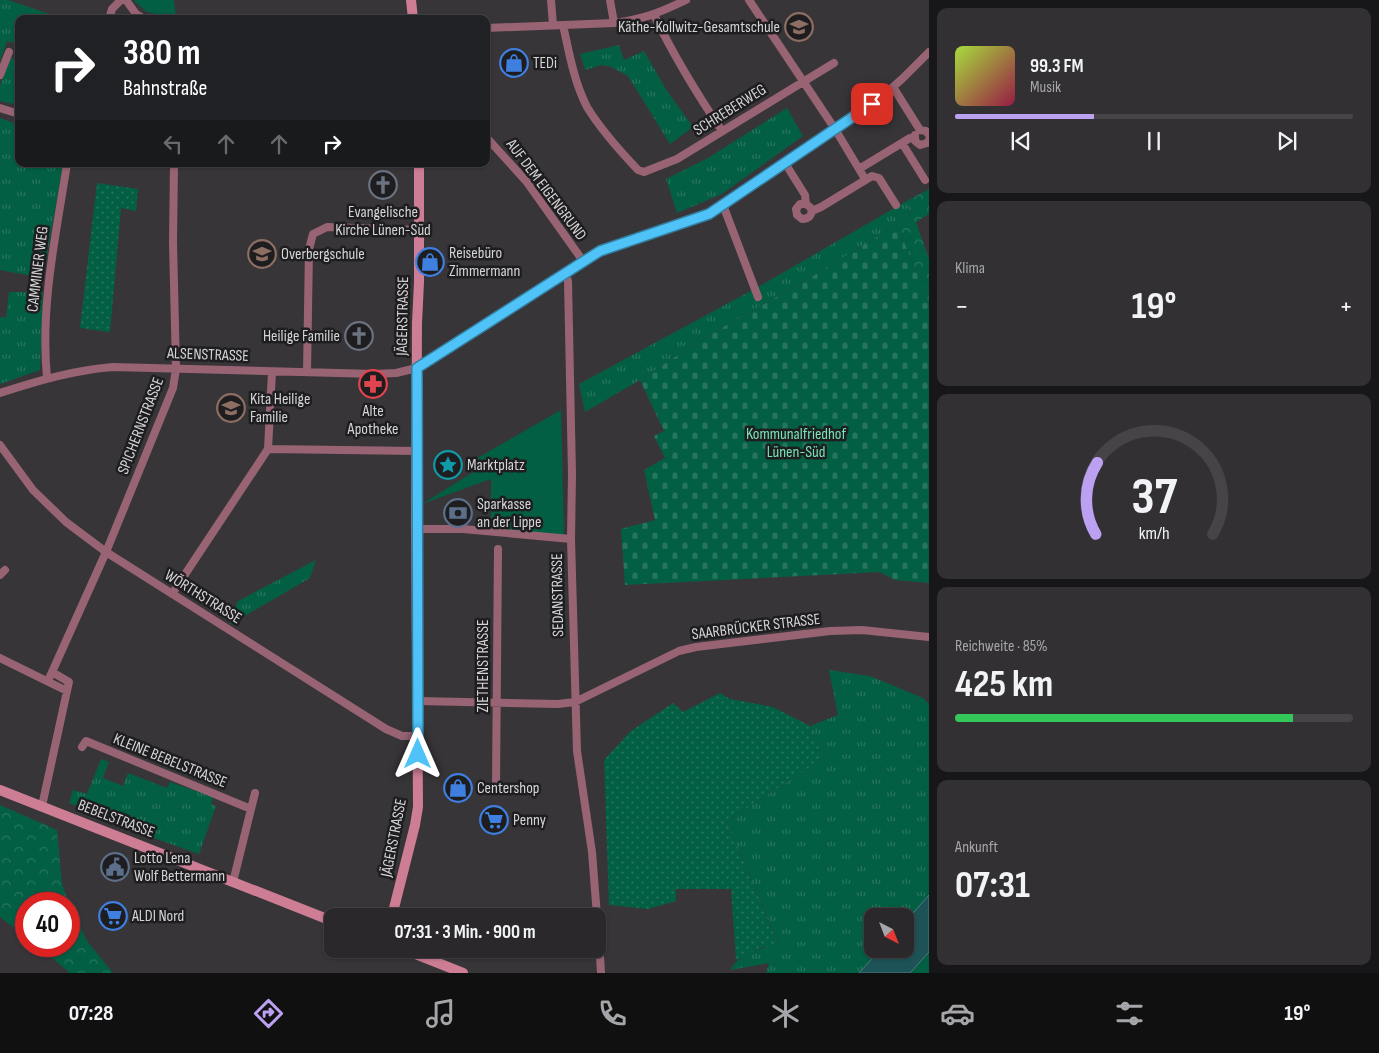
<!DOCTYPE html>
<html lang="de">
<meta charset="utf-8">
<style>
body{margin:0;font-family:"Sofia Sans Condensed",sans-serif;background:#323033;color:#f1f3f6;height:100vh;display:flex;flex-direction:column;font-size:19px;white-space:nowrap}
*{box-sizing:border-box;margin:0}
p{font-size:16px;color:#a5a6a9}
.icon{flex:none;width:28px;height:28px;fill:none;stroke:currentColor;stroke-width:2;stroke-linecap:round;stroke-linejoin:round}
.map{position:relative;flex:1;overflow:hidden}
.panel{display:flex;flex-direction:column;gap:8px;padding:8px;background:#171618;width:450px}
.panel>*{flex:none}
.top-card{position:absolute;left:15px;top:15px;width:475px;height:152px;border-radius:10px;box-shadow:0 1px 4px #0004,0 0 0 1px #464447;background:#202124;color:#fff;overflow:hidden}
.needle{width:32px;rotate:138deg}
.tools{position:absolute;left:864px;top:908px;display:grid;gap:10px}
.tools a{display:grid;place-items:center;width:50px;height:50px;border-radius:10px;background:#2a282b;box-shadow:0 1px 4px #0004,0 0 0 1px #464447;font-size:25px}
.speed{position:absolute;left:15px;top:892px;display:flex;gap:10px;font-size:25px;font-weight:700;text-align:center}
.speed>*{display:grid;place-content:center;width:65px;height:65px;border-radius:50%;background:#2a282b;box-shadow:0 1px 4px #0004,0 0 0 1px #464447;line-height:1}
.speed .limit{border:8px solid #d22;background:#fff;color:#111}
.pin{position:absolute;display:grid;place-items:center;width:42px;height:42px;color:#fff;margin:-21px;border-radius:10px;box-shadow:0 2px 8px #0006}
.me{position:absolute;width:55px;margin:-28px;rotate:0deg;stroke-linejoin:round;filter:drop-shadow(0 0 4px #0008)}
.turn{display:flex;align-items:center;gap:18px;height:105px;padding:0 25px;font-size:22px}
.turn .icon{width:65px;height:65px;stroke-width:2.5}
.turn b{display:block;font-size:35px;line-height:42px}
.lanes{display:flex;align-items:center;height:48px;padding:0 25px;background:#0003;justify-content:center;gap:25px;direction:ltr}
.lanes .off{opacity:.35}
.big{font-size:38px;font-weight:700;line-height:1.1}
.panel .widget{flex:1;display:flex;flex-direction:column;justify-content:center;gap:8px;min-width:0;padding:0 18px;border-radius:10px;background:#323033}
.panel .dial{align-items:center;gap:0}
.dial svg{height:130px;overflow:visible;fill:none;stroke:#464447;stroke-width:7;stroke-linecap:round;text-anchor:middle}
.dial text{fill:#f1f3f6;stroke:none}
.song{display:flex;align-items:center;gap:15px}
.cover{width:60px;height:60px;border-radius:8px;background:linear-gradient(135deg,hsl(80 70% 55%),hsl(340 70% 35%))}
.played{height:5px;border-radius:2px;background:linear-gradient(90deg,#bca0f2 35%,#464447 35%)}
.keys{display:flex;justify-content:space-around;direction:ltr}
.heat{display:flex;justify-content:space-between;align-items:center;font-size:28px;direction:ltr}
.charge{height:8px;border-radius:4px;background:linear-gradient(90deg,#34c759 85%,#464447 0)}
.trip{position:absolute;left:324px;top:908px;width:282px;height:50px;border-radius:10px;background:#2a282b;box-shadow:0 1px 4px #0004,0 0 0 1px #464447;font-weight:700;line-height:50px;text-align:center}
.dock{display:flex;height:80px;justify-content:space-around;align-items:center;background:#111011;color:#a5a6a9}
.dock .icon{width:35px;height:35px}
.dock .active{color:#bca0f2}
.dock b{font-size:22px;color:#f1f3f6}
main{display:flex;flex:1;min-height:0}
.map>svg:first-child{display:block}
</style>
<main>
<div class="map">
<svg width="929" height="973" viewBox="0 0 929 973">
<defs>
<pattern id="grass-tufts" width="24" height="20" patternUnits="userSpaceOnUse" patternTransform="scale(1.25)"><rect width="24" height="20" fill="#035f44"/><path d="M3 7l-1-3M5 7V3M7 7l1-3M15 17l-1-3M17 17v-4M19 17l1-3" fill="none" stroke="#27755e"/></pattern>
<pattern id="forest-crowns" width="20" height="18" patternUnits="userSpaceOnUse" patternTransform="scale(1.25)"><rect width="20" height="18" fill="#035f44"/><path d="M2 6a3 3 0 1 1 6 0M12 15a3 3 0 1 1 6 0" fill="none" stroke="#27755e"/></pattern>
<pattern id="cemetery-stones" width="16" height="16" patternUnits="userSpaceOnUse" patternTransform="scale(1.25)"><rect width="16" height="16" fill="#035f44"/><path d="M2 7V4a2 2 0 0 1 4 0v3zM10 15v-3a2 2 0 0 1 4 0v3z" fill="#27755e"/></pattern>
<pattern id="garden-dots" width="8" height="8" patternUnits="userSpaceOnUse" patternTransform="scale(1.25)"><rect width="8" height="8" fill="#035f44"/><path d="M2 2h.1M6 6h.1" fill="none" stroke="#27755e" stroke-width="1.8" stroke-linecap="round"/></pattern>
</defs>
<rect width="100%" height="100%" fill="#383539"/>
<path fill="url(#grass-tufts)" d="M0,0H8L64,19H19V44L7,41L0,61Z
M619,45L624,60L644,51L667,91L693,127L670,144L628,76L611,67L602,65L585,70L580,54Z
M11,58L19,60V105L0,101V85Z
M787,108L803,136L722,194L677,213L666,179L708,158Z
M0,118L19,125V164H63L43,278L0,270Z
M905,202L911,213L897,225L803,282L704,338L640,380L585,412L579,384L758,287Z
M9,292H43L40,370L0,384V317H6Z
M316,560L310,578L229,625L238,601Z
M829,670L870,676L923,698L929,704V895L905,922V916H872V949H881L859,973H766L769,963L730,970C742,951 758,949 779,945L727,821L824,758L810,726L838,715Z
M101,759L109,762L103,778L123,786L128,773L167,788L170,782L213,797L211,804L216,806L199,854L145,835L69,803L73,790L87,794Z"/>
<path fill="url(#forest-crowns)" d="M929,189V214L916,222L929,259V303L897,225L911,213L905,202Z
M0,805L57,830L62,884L69,904H26V937L0,917Z
M69,904L87,941L113,973H70L38,946H69Z"/>
<path fill="url(#cemetery-stones)" d="M897,225L929,303V583L895,580L880,572L625,585L621,529L655,520L644,470L665,458L654,436L664,431L640,380L704,338L803,282Z"/>
<path fill="#035f44" d="M133,0H174L176,18L147,12Z
M561,410L564,536L491,529V479L422,504L475,471L472,461Z
M133,775L150,782L146,790L130,783Z
M929,952V973H910Z"/>
<path fill="url(#garden-dots)" d="M97,183L138,189L136,211L121,208L110,332L80,328Z
M720,693L730,699L773,707L810,726L824,758L727,821L779,946L760,948L736,960L731,889H676V901L648,909L609,905L604,760L631,731L673,703L683,712Z"/>
<path fill="#1d5256" stroke="#54797c" d="M929,895V952L910,973H859L881,949H905V922Z"/>
<g fill="none" stroke-linecap="round" stroke-linejoin="round">
<path stroke="#986473" stroke-width="8" d="M126,0L136,14L144,19
M551,0L553,25
M610,0L614,23
M749,0L835,129L865,179
M654,15C674,56 697,94 722,131
M109,19L112,9L121,0
M563,25C569,52 574,82 587,107C601,130 619,150 638,170L644,172L677,159L834,63
M486,28L614,23C644,19 659,13 686,0
M0,75L9,52
M893,87L920,130L926,131L929,135
M0,108L19,114
M915,135V141L920,145L927,143L929,140
M486,137L526,181L583,261
M902,143L925,180
M785,163L805,195L806,204L811,208C813,215 809,219 802,219L797,215L796,209L800,204H806
M859,169L910,138H915
M723,205L758,297
M812,211L821,207L872,176L879,178L896,205
M565,273L568,281L572,474L571,539L577,751L592,852L597,916
M307,372L309,249L313,234L327,227L418,230
M47,378C40,306 56,234 67,164
M0,393C37,381 74,370 113,367L375,374L396,373L417,368L600,251L697,219L723,205L883,96L902,79L929,52
M0,445L33,490L66,522L106,552L386,729L402,736H419
M268,449L417,451
M416,529H463L571,539
M0,575L5,570
M172,594L268,449L272,372
M0,658L67,691L69,682L52,672
M48,681L106,552L173,388L176,369L173,242L174,164
M418,701L558,704L575,702L679,651L696,647L830,631L862,630L929,637
M82,747L86,741L251,809
M496,784L498,549
M42,806L67,691
M233,882L255,793
M598,923L601,973"/>
<path stroke="#cd7d94" stroke-width="10" d="M411,0L413,19
M0,790L332,921
M392,916L415,825L418,807L416,506L417,323L419,282V164
M403,949L463,973"/>
</g>
<g fill="none" stroke-linecap="round" stroke-linejoin="round">
<defs>
<path id="route" d="M418,754L417,368L600,251L709,214L872,104"/>
</defs>
<use href="#route" stroke="#337fa1" stroke-width="12"/>
<use href="#route" stroke="#4fc3f7" stroke-width="9"/>
</g>
<defs>
<symbol id="school-ring" viewBox="-11 -11 22 22"><circle r="9.5" fill="#1e1d1f" stroke="#8d6e63" stroke-width="1.5"/><path d="M0-5L7-2L0 1L-7-2ZM-4 1L0 2.5L4 1V4Q0 6-4 4Z" fill="#8d6e63"/></symbol>
<symbol id="shop-ring" viewBox="-11 -11 22 22"><circle r="9.5" fill="#1e1d1f" stroke="#3f7fe0" stroke-width="1.5"/><path d="M-5-2.5h2.3a2.7 3.5 0 0 1 5.4 0H5L5.5 6h-11ZM-1.5-2.5h3a1.5 2.3 0 0 0-3 0Z" fill="#3f7fe0"/></symbol>
<symbol id="church-ring" viewBox="-11 -11 22 22"><circle r="9.5" fill="#1e1d1f" stroke="#6b7280" stroke-width="1.5"/><path d="M-1.2-6h2.4v3.5h3.3v2.4h-3.3V6h-2.4V-.1h-3.3v-2.4h3.3Z" fill="#6b7280"/></symbol>
<symbol id="pharmacy-ring" viewBox="-11 -11 22 22"><circle r="9.5" fill="#1e1d1f" stroke="#e0444e" stroke-width="1.5"/><path d="M-2-6h4v4h4v4h-4v4h-4v-4h-4v-4h4Z" fill="#e0444e"/></symbol>
<symbol id="sight-ring" viewBox="-11 -11 22 22"><circle r="9.5" fill="#1e1d1f" stroke="#0f9aa8" stroke-width="1.5"/><path d="M0-6L1.8-2.2L6-1.7L2.9 1.2L3.7 5.4L0 3.3L-3.7 5.4L-2.9 1.2L-6-1.7L-1.8-2.2Z" fill="#0f9aa8"/></symbol>
<symbol id="bank-ring" viewBox="-11 -11 22 22"><circle r="9.5" fill="#1e1d1f" stroke="#5c6f8a" stroke-width="1.5"/><path d="M-6-4H6V4H-6ZM0-2.3a2.3 2.3 0 1 0 0 4.6a2.3 2.3 0 1 0 0-4.6Z" fill="#5c6f8a"/></symbol>
<symbol id="supermarket-ring" viewBox="-11 -11 22 22"><circle r="9.5" fill="#1e1d1f" stroke="#3f7fe0" stroke-width="1.5"/><path d="M-6-5.5h2.5l.6 2H6L4.5 2H-2.5L-4.4-4H-6ZM-1.5 3.2a1.3 1.3 0 1 0 .1 0ZM3 3.2a1.3 1.3 0 1 0 .1 0Z" fill="#3f7fe0"/></symbol>
<symbol id="civic-ring" viewBox="-11 -11 22 22"><circle r="9.5" fill="#1e1d1f" stroke="#5c6f8a" stroke-width="1.5"/><path d="M-.6-6.5H3V-4.5H.6V-3L4-1V1h2V6H-6V1h2V-1L-.6-3ZM-1.2 2.5V6h2.4V2.5Z" fill="#5c6f8a"/></symbol>
</defs>
<g fill-rule="evenodd">
<use href="#school-ring" x="783" y="11" width="32" height="32"/>
<use href="#shop-ring" x="498" y="47" width="32" height="32"/>
<use href="#church-ring" x="367" y="169" width="32" height="32"/>
<use href="#school-ring" x="246" y="238" width="32" height="32"/>
<use href="#shop-ring" x="414" y="246" width="32" height="32"/>
<use href="#church-ring" x="343" y="320" width="32" height="32"/>
<use href="#pharmacy-ring" x="357" y="368" width="32" height="32"/>
<use href="#school-ring" x="215" y="392" width="32" height="32"/>
<use href="#sight-ring" x="432" y="449" width="32" height="32"/>
<use href="#bank-ring" x="442" y="497" width="32" height="32"/>
<use href="#shop-ring" x="442" y="772" width="32" height="32"/>
<use href="#supermarket-ring" x="478" y="804" width="32" height="32"/>
<use href="#civic-ring" x="99" y="851" width="32" height="32"/>
<use href="#supermarket-ring" x="97" y="900" width="32" height="32"/>
</g>
<g text-anchor="middle" dominant-baseline="central" stroke-width="5" stroke-linejoin="round" paint-order="stroke">
<g font-size="16" fill="#d5d4d6" stroke="#1e1d1f" text-anchor="start">
<text x="780" y="27" text-anchor="end">Käthe-Kollwitz-Gesamtschule</text>
<text x="533" y="63">TEDi</text>
<text x="383" y="212" text-anchor="middle">Evangelische<tspan x="383" dy="18">Kirche Lünen-Süd</tspan></text>
<text x="449" y="253">Reisebüro<tspan x="449" dy="18">Zimmermann</tspan></text>
<text x="281" y="254">Overbergschule</text>
<text x="340" y="336" text-anchor="end">Heilige Familie</text>
<text x="250" y="399">Kita Heilige<tspan x="250" dy="18">Familie</tspan></text>
<text x="373" y="411" text-anchor="middle">Alte<tspan x="373" dy="18">Apotheke</tspan></text>
<text x="467" y="465">Marktplatz</text>
<text x="477" y="504">Sparkasse<tspan x="477" dy="18">an der Lippe</tspan></text>
<text x="477" y="788">Centershop</text>
<text x="513" y="820">Penny</text>
<text x="134" y="858">Lotto Lena<tspan x="134" dy="18">Wolf Bettermann</tspan></text>
<text x="132" y="916">ALDI Nord</text>
</g>
<g font-size="16" fill="#d5d4d6" stroke="#1e1d1f">
<text transform="translate(730 110) rotate(-32)">SCHREBERWEG</text>
<text transform="translate(546 190) rotate(53)">AUF DEM EIGENGRUND</text>
<text transform="translate(38 269) rotate(-83)">CAMMINER WEG</text>
<text transform="translate(403 316) rotate(-89)">JÄGERSTRASSE</text>
<text transform="translate(208 355) rotate(2)">ALSENSTRASSE</text>
<text transform="translate(141 426) rotate(-69)">SPICHERNSTRASSE</text>
<text transform="translate(558 595) rotate(-91)">SEDANSTRASSE</text>
<text transform="translate(203 597) rotate(32)">WÖRTHSTRASSE</text>
<text transform="translate(756 627) rotate(-7)">SAARBRÜCKER STRASSE</text>
<text transform="translate(483 666) rotate(-90)">ZIETHENSTRASSE</text>
<text transform="translate(170 761) rotate(22)">KLEINE BEBELSTRASSE</text>
<text transform="translate(116 819) rotate(21)">BEBELSTRASSE</text>
<text transform="translate(394 838) rotate(-79)">JÄGERSTRASSE</text>
</g>
<g font-size="16" fill="#75e5b7" stroke="#1e1d1f">
<text x="796" y="434">Kommunalfriedhof<tspan x="796" dy="18">Lünen-Süd</tspan></text>
</g>
</g>
</svg>
<div class="tools">
<a><svg class="needle" viewBox="-14 -14 28 28"><path d="M0-13l5 13h-10z" fill="#e53935"/><path d="M0 13l5-13h-10z" fill="#a5a6a9"/></svg></a>
</div>
<div class="speed"><div class="limit">40</div></div>
<div class="pin" style="left:872px;top:104px;background:#d93025"><svg class="icon" aria-label="arrive" viewBox="0 0 24 24"><path d="M6 21V4h12l-3 4 3 4H6"/></svg></div>
<svg class="me" style="left:418px;top:754px" viewBox="-20 -20 40 40"><path d="M0-17L14 15 0 8-14 15z" fill="#4fc3f7" stroke="#fff" stroke-width="4"/></svg>
<div class="trip">07:31 · 3 Min. · 900 m</div>
<div class="top-card">
<div class="turn"><svg class="icon" aria-label="right" viewBox="0 0 24 24"><path d="M7 20v-9h11M14 6l5 5-5 5"/></svg><div><b>380 m</b>Bahnstraße</div></div>
<div class="lanes"><svg class="icon off" aria-label="left" viewBox="0 0 24 24"><path d="M17 20v-9H6M10 6l-5 5 5 5"/></svg><svg class="icon off" aria-label="ahead" viewBox="0 0 24 24"><path d="M12 20V5M6 11l6-6 6 6"/></svg><svg class="icon off" aria-label="ahead" viewBox="0 0 24 24"><path d="M12 20V5M6 11l6-6 6 6"/></svg><svg class="icon" aria-label="right" viewBox="0 0 24 24"><path d="M7 20v-9h11M14 6l5 5-5 5"/></svg></div>
</div>
</div>
<section class="panel">
<div class="widget">
<div class="song"><i class="cover"></i><div><b>99.3 FM</b><p>Musik</p></div></div>
<div class="played"></div>
<div class="keys"><svg class="icon" aria-label="previous" viewBox="0 0 24 24"><path d="M18 5L8 12l10 7zM5 5v14"/></svg><svg class="icon" aria-label="pause" viewBox="0 0 24 24"><path d="M8 5v14M16 5v14"/></svg><svg class="icon" aria-label="next" viewBox="0 0 24 24"><path d="M6 5l10 7-10 7zM19 5v14"/></svg></div>
</div>
<div class="widget"><p>Klima</p>
<div class="heat"><a>−</a><b class="big">19°</b><a>+</a></div>
</div>
<div class="widget dial"><svg viewBox="0 0 100 80">
<path d="M14 69A42 42 0 1 1 86 69"/>
<path d="M14 69A42 42 0 0 1 15 25" stroke="#bca0f2"/>
<text x="50" y="56" font-size="32" font-weight="700">37</text>
<text x="50" y="72" font-size="11">km/h</text>
</svg></div>
<div class="widget"><p>Reichweite · 85%</p><b class="big">425 km</b><div class="charge"></div></div>
<div class="widget"><p>Ankunft</p><b class="big">07:31</b></div>
</section>
</main>
<nav class="dock">
<b>07:28</b>
<svg class="icon active" aria-label="directions" viewBox="0 0 24 24"><path d="M12 3l9 9-9 9-9-9zM9 14v-3h6M13 9l2 2-2 2"/></svg>
<svg class="icon" aria-label="music" viewBox="0 0 24 24"><path d="M9 18V5l10-2v13"/><circle cx="6" cy="18" r="3"/><circle cx="16" cy="16" r="3"/></svg>
<svg class="icon" aria-label="phone" viewBox="0 0 24 24"><path d="M5 4h4l2 5-3 2q2 4 5 5l2-3 5 2v4C11 20 4 13 5 4z"/></svg>
<svg class="icon" aria-label="climate" viewBox="0 0 24 24"><path d="M12 3v18M4 7l16 10M4 17L20 7"/></svg>
<svg class="icon" aria-label="car" viewBox="0 0 24 24"><path d="M5 17H2v-5l4-1 3-4h7l3 4 3 1v5h-3M9 17h6M6 11h13"/><circle cx="7" cy="17" r="2"/><circle cx="17" cy="17" r="2"/></svg>
<svg class="icon" aria-label="filters" viewBox="0 0 24 24"><path d="M4 7h16M4 17h16"/><circle cx="9" cy="7" r="2"/><circle cx="15" cy="17" r="2"/></svg>
<b>19°</b>
</nav>
